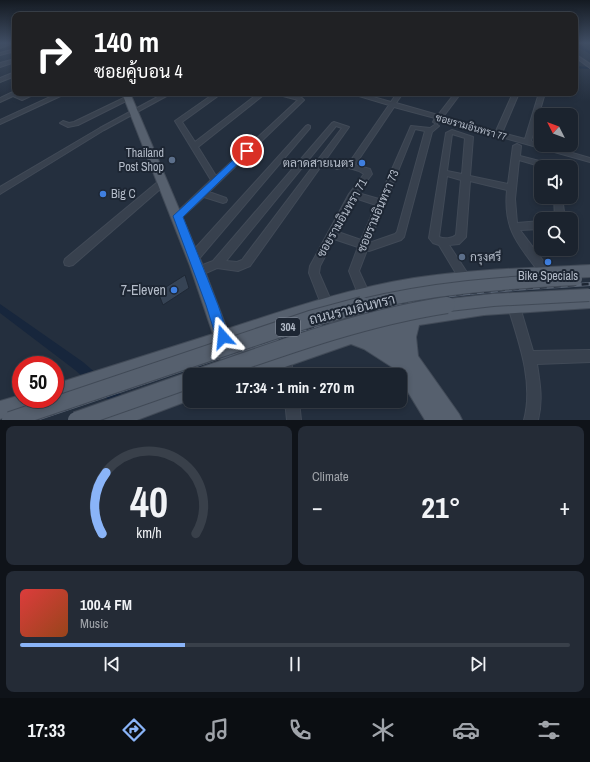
<!DOCTYPE html>
<meta charset="utf-8">
<style>
body{margin:0;font-family:"Archivo Narrow",Sarabun,sans-serif;background:#242b36;color:#f1f3f6;height:100vh;display:flex;flex-direction:column;font-size:15px;white-space:nowrap}
*{box-sizing:border-box;margin:0}
p{font-size:13px;color:#a0a4aa}
.icon{flex:none;width:22px;height:22px;fill:none;stroke:currentColor;stroke-width:2;stroke-linecap:round;stroke-linejoin:round}
.map{position:relative;height:420px;overflow:hidden}
.panel{display:flex;flex-direction:column;gap:6px;padding:6px;background:#0f1319;flex:1}
.panel>*{flex:none}
.guide{position:absolute;left:12px;top:12px;width:566px;height:84px;border-radius:8px;box-shadow:0 2px 6px #0003,0 0 0 1px #39404a;background:#202124;color:#fff;overflow:hidden}
.needle{width:26px;rotate:312deg}
.buttons{position:absolute;left:534px;top:108px;display:grid;gap:8px}
.buttons a{display:grid;place-items:center;width:44px;height:44px;border-radius:8px;background:#1b232e;box-shadow:0 2px 6px #0003,0 0 0 1px #39404a;font-size:20px}
.speed{position:absolute;left:12px;top:356px;display:flex;gap:8px;font-size:20px;font-weight:700;text-align:center}
.speed>*{display:grid;place-content:center;width:52px;height:52px;border-radius:50%;background:#1b232e;box-shadow:0 2px 6px #0003,0 0 0 1px #39404a;line-height:1}
.speed .limit{border:6px solid #d22;background:#fff;color:#111}
.pin{position:absolute;display:grid;place-items:center;width:34px;height:34px;color:#fff;margin:-17px;border:2px solid #fff;border-radius:50%;box-shadow:0 1px 4px #0007}
.me{position:absolute;width:44px;margin:-22px;rotate:342deg;stroke-linejoin:round;filter:drop-shadow(0 0 3px #0008)}
.turn{display:flex;align-items:center;gap:14px;height:84px;padding:0 16px;font-size:18px}
.turn .icon{width:52px;height:52px;stroke-width:2.5}
.turn b{display:block;font-size:28px;line-height:34px}
.big{font-size:30px;font-weight:700;line-height:1.1}
.panel .tile{flex:1;display:flex;flex-direction:column;justify-content:center;gap:6px;min-width:0;padding:0 14px;border-radius:8px;background:#242b36}
.panel .dial{align-items:center;gap:0}
.dial svg{height:104px;overflow:visible;fill:none;stroke:#39404a;stroke-width:7;stroke-linecap:round;text-anchor:middle}
.dial text{fill:#f1f3f6;stroke:none}
.song{display:flex;align-items:center;gap:12px}
.cover{width:48px;height:48px;border-radius:6px;background:linear-gradient(135deg,hsl(0 70% 55%),hsl(20 70% 35%))}
.played{height:4px;border-radius:2px;background:linear-gradient(90deg,#8ab4f8 30%,#39404a 30%)}
.keys{display:flex;justify-content:space-around;direction:ltr}
.heat{display:flex;justify-content:space-between;align-items:center;font-size:22px;direction:ltr}
.panel .tiles{flex:1;display:grid;gap:6px;grid-template-columns:1fr 1fr}
.tile:last-child{grid-column:span 2}
.trip{position:absolute;left:183px;top:368px;width:224px;height:40px;border-radius:8px;background:#1b232e;box-shadow:0 2px 6px #0003,0 0 0 1px #39404a;font-weight:700;line-height:40px;text-align:center}
.dock{display:flex;height:64px;justify-content:space-around;align-items:center;background:#0b0e12;color:#a0a4aa}
.dock .icon{width:28px;height:28px}
.dock .active{color:#8ab4f8}
.dock b{font-size:18px;color:#f1f3f6}
.map>svg:first-child{display:block}
</style>
<div class="map">
<svg width="590" height="420" viewBox="0 0 590 420">
<rect width="100%" height="100%" fill="#242f3e"/>
<g fill="none" stroke-linecap="round" stroke-linejoin="round">
<path fill="#17263c" fill-rule="evenodd" d="M575,43H578L590,51V54L575,45Z
M575,66L590,67V69L575,68Z
M0,304L83,362L98,375L99,379L98,383L94,384L90,383L75,370L0,313Z
M105,384C113,387 124,396 128,404L126,408L122,410C114,406 103,397 100,389L101,385Z"/>
</g>
<path fill="#364354" stroke="#1f2835" d="M185,275L189,288L163,305L158,292Z"/>
<g fill="none" stroke-linecap="round" stroke-linejoin="round">
<defs>
<path id="minor" d="M6,43H13L0,48V45Z
M15,49V51L0,55V53Z
M575,54L590,64V68L575,57Z
M15,59V62L0,67V63Z
M15,72V76L0,82V78Z
M15,91V93H19L18,94L22,96L29,93H37L22,100L13,96L0,102V98Z
M59,93H67L0,124V120Z
M165,93H172L104,130L0,194V187L100,128Z
M215,93H222L182,122L195,142L259,93H266L198,147L216,176L298,100L272,93C282,93 297,92 304,100L209,192L226,198L227,200L226,202L223,203L204,197L181,218H175L173,216L175,214L211,180L175,121Z
M349,93H359L391,102L397,93H403L396,103L438,115L455,93H461L443,117L496,131L513,93H519L502,133L525,139L539,93H545L531,141L590,158V162L441,120L436,124L439,126L432,132L404,237L401,240L369,251L367,250L359,271L370,295L368,299L364,300L360,299L349,271L358,247L334,239L320,266L319,273L333,305L331,309L327,310L323,309L309,273L310,266L349,194L364,174C357,169 345,166 337,169L333,167L336,163H349L389,105ZM394,107L435,118L433,122L436,124L430,128L411,126L379,199L358,193L372,174L370,169L355,165ZM415,129L425,131L397,232L395,234L369,243ZM355,198L376,205L361,240L338,232Z
M128,96L130,97V99L78,125L68,127L60,123L63,121L69,123L74,122Z
M334,122L349,127L250,266L238,271L217,268L199,276L195,274L194,271L195,268L213,261L332,123ZM336,126L342,128L242,260L237,262L226,261Z
M308,125L310,126V128L198,260L194,261L190,260L189,257L190,254L306,126Z
M452,130L473,137L470,176L508,184L513,146L517,144L521,146L520,156L555,165L556,167H543L519,160L515,199L517,223L541,221V229L520,230L550,270L551,273L550,276L546,278L542,276C519,245 503,231 507,190L470,181L466,237L459,244L449,245L468,274L469,277L468,280L464,282L460,280L439,245L433,243L429,238L446,133ZM452,134L465,138L462,174L447,171ZM447,176L461,180L456,235C452,239 444,239 439,237Z
M163,179L167,182L166,184L73,265L69,266L65,265L64,262L65,259L160,180Z
M554,197H562L565,219H555Z
M514,302L518,303L520,307L533,351L590,350V362L537,364C540,383 543,401 538,420H524C534,383 519,342 508,307L510,303Z
M284,352L289,354L294,375H280L277,359L279,354Z
M285,401H299L301,420H287Z"/>
<path id="major" d="M122,93H130L203,266L227,329C288,309 351,288 414,278C472,269 531,268 590,265V277L464,283L413,290L377,298L391,318C456,301 523,299 590,296V308L484,315L419,325L416,337L418,356L459,414L462,420H425L400,379V375H397L392,367L364,349L351,344L262,375H225L217,347L55,402L49,399H55V384L213,334L190,266ZM354,304L367,324L239,367L237,362L277,348L280,343L277,338L272,335L234,347L231,342Z
M190,384V400L137,420H103L106,414Z
M21,395V399H44L41,405L0,419V401Z"/>
</defs>
<use href="#minor" stroke="#414a57" stroke-width="2"/>
<use href="#major" stroke="#414a57" stroke-width="2"/>
<use href="#minor" fill="#38414e" fill-rule="evenodd"/>
<use href="#major" fill="#56606e" fill-rule="evenodd"/>
<defs>
<path id="rail-far1" d="M387,306C454,291 522,289 590,284"/>
<path id="rail" d="M33,420L293,332L392,305"/>
</defs>
<use href="#rail-far1" stroke="#5a6575" stroke-width="4"/>
<use href="#rail" stroke="#5a6575" stroke-width="4.5"/>
<use href="#rail-far1" stroke="#1d2633" stroke-width="2.5" stroke-dasharray="7" stroke-linecap="butt"/>
<use href="#rail" stroke="#1d2633" stroke-width="3" stroke-dasharray="8" stroke-linecap="butt"/>
<defs>
<path id="major-bridge-far1" d="M358,306C432,288 500,283 576,279
M440,306L493,300L589,295"/>
<path id="major-bridge" d="M204,375C284,347 363,318 447,305
M10,420L310,319L362,305
M76,420L190,380"/>
</defs>
<use href="#major-bridge-far1" stroke="#414a57" stroke-width="14" stroke-linecap="butt"/>
<use href="#major-bridge" stroke="#414a57" stroke-width="18" stroke-linecap="butt"/>
<use href="#major-bridge-far1" stroke="#56606e" stroke-width="12"/>
<use href="#major-bridge" stroke="#56606e" stroke-width="16"/>
</g>
<linearGradient id="sky" x2="0" y2="1"><stop stop-color="#141a22"/><stop offset="0.42" stop-color="#3f4d63"/><stop offset="1" stop-color="#3f4d63" stop-opacity="0"/></linearGradient>
<rect width="590" height="102" fill="url(#sky)"/>
<path fill="#1a73e8" stroke="#114b97" d="M245,149H247L251,151L183,217L218,305L229,337L227,342L223,343L218,342L216,337L206,305L173,216Z"/>
<g fill="#5c6f8a" stroke="#1d2633" stroke-width="1.5">
<circle cx="172" cy="160" r="4"/>
<circle cx="462" cy="257" r="4"/>
</g>
<g fill="#3f7fe0" stroke="#1d2633" stroke-width="1.5">
<circle cx="362" cy="163" r="4"/>
<circle cx="103" cy="194" r="4"/>
<circle cx="548" cy="262" r="4"/>
<circle cx="174" cy="290" r="4"/>
</g>
<g text-anchor="middle" dominant-baseline="central" stroke-width="4" stroke-linejoin="round" paint-order="stroke">
<g font-size="10" fill="#b4bcc9" stroke="#1d2633">
<text transform="translate(471 127) rotate(16)">ซอยรามอินทรา 77</text>
</g>
<rect fill="#1d2633" stroke="#878f9c" stroke-width="1" x="276" y="318" width="24" height="18" rx="3"/>
<g font-size="11" font-weight="bold" fill="#b4bcc9">
<text x="288" y="327">304</text>
</g>
<g font-size="12" fill="#b4bcc9" stroke="#1d2633" text-anchor="end">
<text x="164" y="153">Thailand<tspan x="164" dy="14">Post Shop</tspan></text>
<text x="354" y="163">ตลาดสายเนตร</text>
<text x="111" y="194" text-anchor="start">Big C</text>
<text x="470" y="257" text-anchor="start">กรุงศรี</text>
<text x="548" y="276" text-anchor="middle">Bike Specials</text>
</g>
<g font-size="12" fill="#b4bcc9" stroke="#1d2633">
<text transform="translate(378 211) rotate(-67)">ซอยรามอินทรา 73</text>
<text transform="translate(342 218) rotate(-60)">ซอยรามอินทรา 71</text>
</g>
<g font-size="14" fill="#b4bcc9" stroke="#1d2633" text-anchor="end">
<text x="166" y="290">7-Eleven</text>
</g>
<g font-size="14" fill="#b4bcc9" stroke="#1d2633">
<text transform="translate(352 309) rotate(-14)">ถนนรามอินทรา</text>
</g>
</g>
</svg>
<div class="buttons">
<a><svg class="needle" viewBox="-14 -14 28 28"><path d="M0-13l5 13h-10z" fill="#e53935"/><path d="M0 13l5-13h-10z" fill="#a0a4aa"/></svg></a>
<a><svg class="icon" aria-label="sound" viewBox="0 0 24 24"><path d="M4 9h4l5-4v14l-5-4H4zM17 9q2 3 0 6"/></svg></a>
<a><svg class="icon" aria-label="search" viewBox="0 0 24 24"><circle cx="10" cy="10" r="6"/><path d="M15 15l6 6"/></svg></a>
</div>
<div class="speed"><div class="limit">50</div></div>
<div class="pin" style="left:247px;top:151px;background:#d93025"><svg class="icon" aria-label="arrive" viewBox="0 0 24 24"><path d="M6 21V4h12l-3 4 3 4H6"/></svg></div>
<svg class="me" style="left:223px;top:337px" viewBox="-20 -20 40 40"><path d="M0-17L14 15 0 8-14 15z" fill="#1a73e8" stroke="#fff" stroke-width="4"/></svg>
<div class="trip">17:34 · 1 min · 270 m</div>
<div class="guide">
<div class="turn"><svg class="icon" aria-label="right" viewBox="0 0 24 24"><path d="M7 20v-9h11M14 6l5 5-5 5"/></svg><div><b>140 m</b>ซอยคู้บอน 4</div></div>
</div>
</div>
<section class="panel">
<div class="tiles">
<div class="tile dial"><svg viewBox="0 0 100 80">
<path d="M14 69A42 42 0 1 1 86 69"/>
<path d="M14 69A42 42 0 0 1 17 22" stroke="#8ab4f8"/>
<text x="50" y="56" font-size="32" font-weight="700">40</text>
<text x="50" y="72" font-size="11">km/h</text>
</svg></div>
<div class="tile"><p>Climate</p>
<div class="heat"><a>−</a><b class="big">21°</b><a>+</a></div>
</div>
<div class="tile">
<div class="song"><i class="cover"></i><div><b>100.4 FM</b><p>Music</p></div></div>
<div class="played"></div>
<div class="keys"><svg class="icon" aria-label="previous" viewBox="0 0 24 24"><path d="M18 5L8 12l10 7zM5 5v14"/></svg><svg class="icon" aria-label="pause" viewBox="0 0 24 24"><path d="M8 5v14M16 5v14"/></svg><svg class="icon" aria-label="next" viewBox="0 0 24 24"><path d="M6 5l10 7-10 7zM19 5v14"/></svg></div>
</div>
</div>
</section>
<nav class="dock">
<b>17:33</b>
<svg class="icon active" aria-label="directions" viewBox="0 0 24 24"><path d="M12 3l9 9-9 9-9-9zM9 14v-3h6M13 9l2 2-2 2"/></svg>
<svg class="icon" aria-label="music" viewBox="0 0 24 24"><path d="M9 18V5l10-2v13"/><circle cx="6" cy="18" r="3"/><circle cx="16" cy="16" r="3"/></svg>
<svg class="icon" aria-label="phone" viewBox="0 0 24 24"><path d="M5 4h4l2 5-3 2q2 4 5 5l2-3 5 2v4C11 20 4 13 5 4z"/></svg>
<svg class="icon" aria-label="climate" viewBox="0 0 24 24"><path d="M12 3v18M4 7l16 10M4 17L20 7"/></svg>
<svg class="icon" aria-label="car" viewBox="0 0 24 24"><path d="M5 17H2v-5l4-1 3-4h7l3 4 3 1v5h-3M9 17h6M6 11h13"/><circle cx="7" cy="17" r="2"/><circle cx="17" cy="17" r="2"/></svg>
<svg class="icon" aria-label="filters" viewBox="0 0 24 24"><path d="M4 7h16M4 17h16"/><circle cx="9" cy="7" r="2"/><circle cx="15" cy="17" r="2"/></svg>
</nav>
